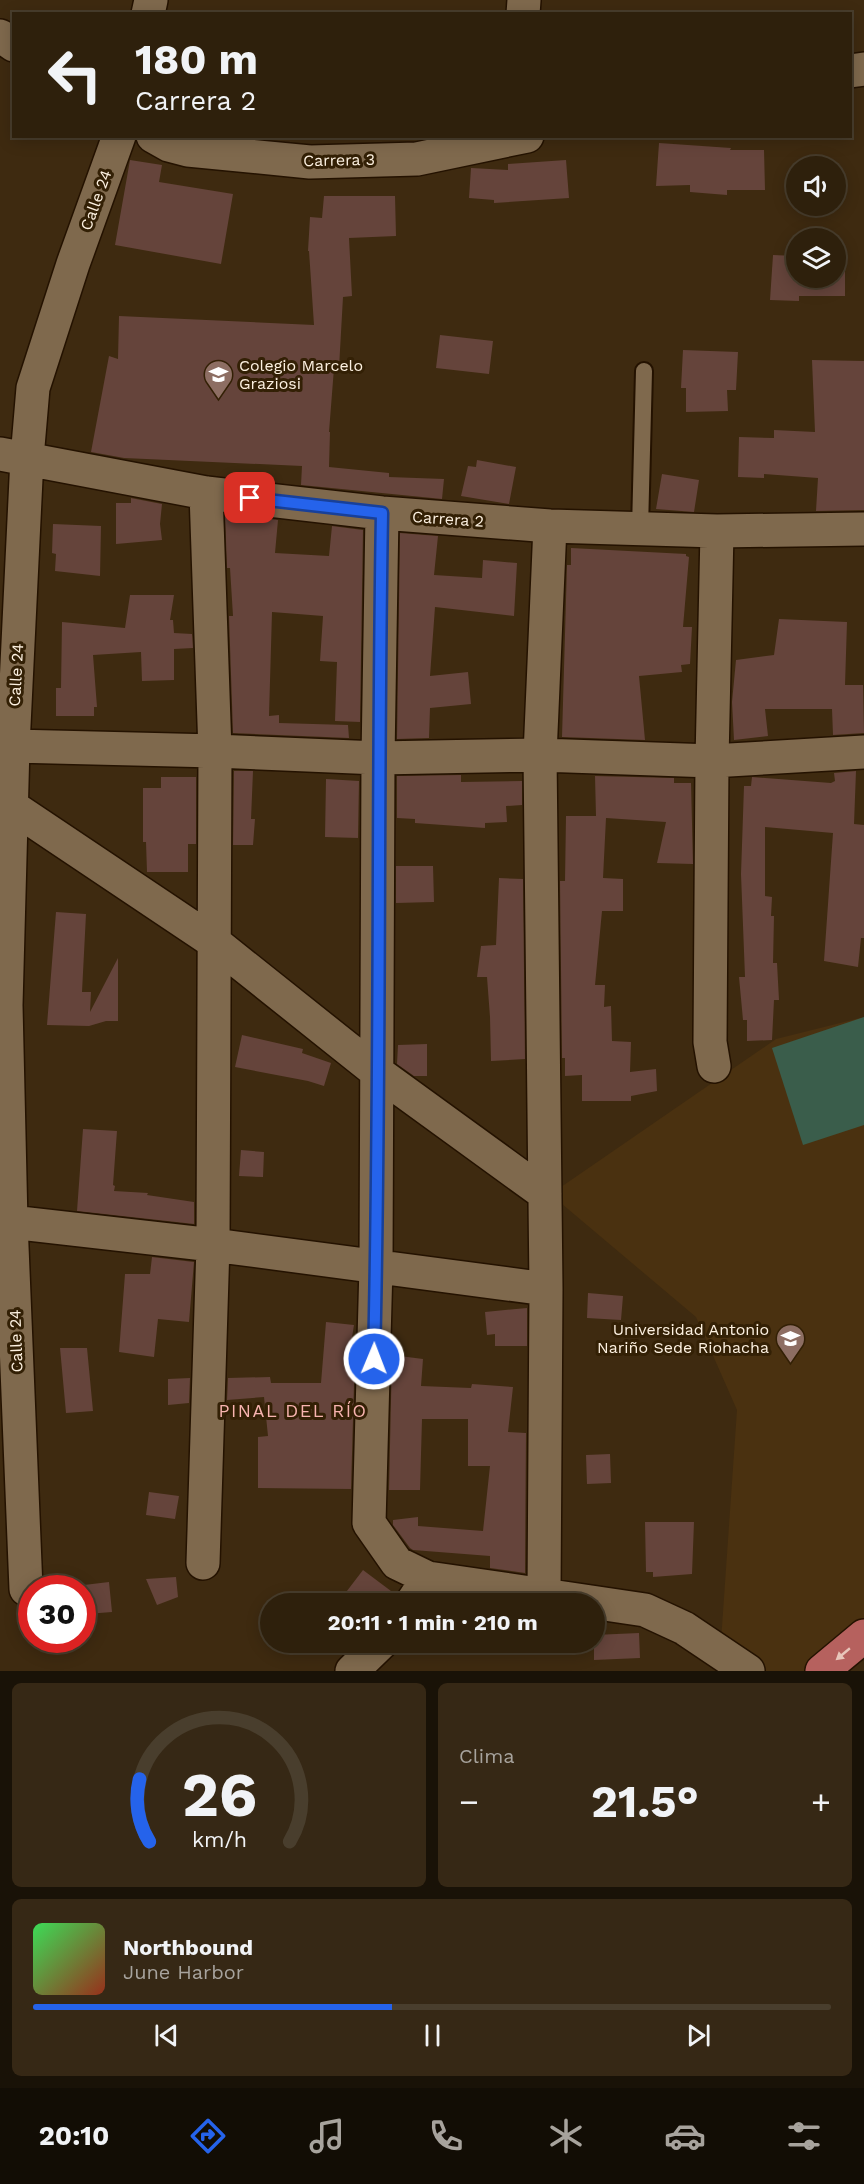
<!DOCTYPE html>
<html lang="es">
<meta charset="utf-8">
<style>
body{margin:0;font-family:"Work Sans",sans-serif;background:#362815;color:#f1f3f6;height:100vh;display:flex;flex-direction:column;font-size:22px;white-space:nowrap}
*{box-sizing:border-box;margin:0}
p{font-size:20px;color:#a7a39d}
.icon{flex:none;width:33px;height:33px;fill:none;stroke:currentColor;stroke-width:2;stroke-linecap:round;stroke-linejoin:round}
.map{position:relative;height:1671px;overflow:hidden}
.sheet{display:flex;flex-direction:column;gap:12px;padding:12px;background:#191207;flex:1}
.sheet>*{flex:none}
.top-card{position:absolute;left:12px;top:12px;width:840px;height:126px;border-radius:0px;box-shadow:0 3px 15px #0003,0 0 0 2px #493e2d;background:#2e200c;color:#f1f3f6;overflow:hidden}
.controls{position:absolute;left:786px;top:156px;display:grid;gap:12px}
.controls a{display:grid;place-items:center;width:60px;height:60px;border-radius:50%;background:#2e200c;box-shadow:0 3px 15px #0003,0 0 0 2px #493e2d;font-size:30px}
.speed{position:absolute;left:18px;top:1575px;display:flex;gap:12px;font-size:30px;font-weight:700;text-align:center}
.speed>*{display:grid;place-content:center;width:78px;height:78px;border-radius:50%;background:#2e200c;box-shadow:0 3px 15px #0003,0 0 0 2px #493e2d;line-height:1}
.speed .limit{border:9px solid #d22;background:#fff;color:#111}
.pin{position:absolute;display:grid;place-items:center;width:51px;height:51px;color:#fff;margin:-26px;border-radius:12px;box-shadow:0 3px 9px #0006}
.me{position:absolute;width:66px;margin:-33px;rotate:1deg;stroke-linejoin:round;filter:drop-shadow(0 0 4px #0008)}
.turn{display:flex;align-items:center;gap:21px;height:126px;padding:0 24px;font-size:27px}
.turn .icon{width:78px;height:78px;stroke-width:2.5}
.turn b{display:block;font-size:42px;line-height:51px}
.big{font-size:45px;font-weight:700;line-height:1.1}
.sheet .widget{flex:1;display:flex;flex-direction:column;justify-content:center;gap:9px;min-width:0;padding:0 21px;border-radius:9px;background:#362815}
.sheet .dial{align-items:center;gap:0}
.dial svg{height:156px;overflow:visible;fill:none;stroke:#493e2d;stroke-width:7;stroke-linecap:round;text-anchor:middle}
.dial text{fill:#f1f3f6;stroke:none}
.song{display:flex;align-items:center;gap:18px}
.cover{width:72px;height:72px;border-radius:9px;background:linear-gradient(135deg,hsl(130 70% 55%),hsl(10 70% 35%))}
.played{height:6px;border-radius:3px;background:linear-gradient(90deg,#2563eb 45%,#493e2d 45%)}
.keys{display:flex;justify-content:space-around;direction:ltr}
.heat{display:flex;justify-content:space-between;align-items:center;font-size:33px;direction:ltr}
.sheet .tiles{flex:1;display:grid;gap:12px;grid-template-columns:1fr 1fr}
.widget:last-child{grid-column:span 2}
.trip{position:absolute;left:260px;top:1593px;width:345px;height:60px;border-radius:30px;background:#2e200c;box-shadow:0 3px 15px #0003,0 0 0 2px #493e2d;font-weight:700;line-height:60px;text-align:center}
.tab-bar{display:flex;height:96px;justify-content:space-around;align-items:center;background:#120d05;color:#a7a39d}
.tab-bar .icon{width:42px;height:42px}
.tab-bar .selected{color:#2563eb}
.tab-bar b{font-size:27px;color:#f1f3f6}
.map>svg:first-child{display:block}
</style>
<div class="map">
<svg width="864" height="1671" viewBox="0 0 864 1671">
<rect width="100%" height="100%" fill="#3e2a10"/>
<path fill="#4a3110" d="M864,1017V1622L808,1671H760L721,1641L737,1410L696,1317L562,1204L561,1187L776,1039Z"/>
<path fill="#3a5d4b" d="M864,1017V1125L803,1145L772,1048Z"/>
<path fill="#65443b" d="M659,143L731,148L730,150H764L765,190H727V195L690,192V185L656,186Z
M130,160L162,165L159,182L233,194L221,264L115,245Z
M566,160L569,198L494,203V200L469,198L471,168L508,170V164Z
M324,196H395L396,236L349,238L352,296L343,297L339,368H334L329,432H330L329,467L389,473V477L444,479L442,499L301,485L302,466L124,458L91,452L109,356L118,359L119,316L314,325L309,251H308L310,217L322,218Z
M773,255L796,256V278H836V258L845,259V296H799V301L770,300Z
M440,335L493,341L489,374L436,368Z
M683,350L738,352L736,390H727L728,411L686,412V388H681Z
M812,360L864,361V510L816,511L818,478L764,474V478L738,477L739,437L774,438V430L815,432Z
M477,460L516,467L509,504L461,496L468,466L476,467Z
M662,474L699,480L694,512L656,509Z
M131,498L162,504L160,524L162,540L116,544V503H131Z
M225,514L278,520L275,553L329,556L332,526L363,530L360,722L335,721L337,662L320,661L323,616L272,612L269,716L279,715V723L348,725L349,738L233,733L229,616H233L230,568H227Z
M53,524L101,526L100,576L55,571L56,554L52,553Z
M400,533L438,536L434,575L482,578L483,560L517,563L514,616L435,607L430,676L468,672L471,704L430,708L429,738L397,739Z
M571,548L686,554V556L689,557L683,627H692L690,664L681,665L682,672L639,676L645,740L562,737L567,565H571Z
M130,595H174L170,620H173L174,633L192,634L193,648L174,649V680L142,681L141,652L93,655L97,707H94V716H56V688H61L62,622L125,628Z
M779,619L847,622L845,685H863L864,733L833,735L832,709H765L768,736L734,740L732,702L736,660L774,655Z
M234,771H253L251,819H255L253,845H233Z
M856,771L854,824L864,825V938H861L858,967L824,961L833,833L765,827V896L772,897L771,916H774L773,963H777L779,1000H774L772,1040L747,1041V1020H743L739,977H745L741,874L744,786H751L752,777L831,783L835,781L834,773Z
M461,775V782L522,781V805L506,806L507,822L485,823V828L415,823V819L397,818V776Z
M595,776L674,778V783H691L693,864L657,863L666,822L606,818L603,878L623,879V911H602L595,985H605L604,1007L611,1006L612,1041L631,1042L630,1072L656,1069L657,1091L631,1096V1101H582V1075L565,1076V1058H562L560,881H565L566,816H596Z
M161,777H196V844H188V872H147L146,842H143V788H161Z
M326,779L359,781L358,838L325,837Z
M396,866H433L434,902L396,903Z
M499,878L523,879L525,1059L491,1061L490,1017L487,977H477L481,946L496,945Z
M56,912L86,914L82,992H91L90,1012L118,958V1021H106L89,1026L47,1025Z
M242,1035L303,1049L302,1053L331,1063L324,1086L308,1081L235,1067Z
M427,1044V1076H414L397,1064L398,1045Z
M83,1129L117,1131L113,1185L115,1186L114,1191L148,1193L147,1195L194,1202V1224L77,1211Z
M241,1150L264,1152L263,1177L239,1176Z
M152,1257L194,1262L189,1322L158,1319L154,1357L119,1352L125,1274H150Z
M588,1293L623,1296L621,1320L587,1318Z
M527,1308V1346H495V1334L487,1335L485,1312Z
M326,1322L354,1325L350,1350H355L351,1489L258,1488V1437L268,1436L264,1397L227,1400L228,1378L270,1377L271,1383H321Z
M60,1348H87L93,1411L66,1413Z
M392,1355L423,1359L421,1386L471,1388L472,1384L513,1387L508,1432L526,1433L525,1573L490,1568V1556L413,1550L410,1548L393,1525V1520L418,1517V1526L483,1531L490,1466H468V1419H422L420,1490H389Z
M190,1378L189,1403L168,1405V1379Z
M610,1454L611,1483L587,1484L586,1455Z
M149,1492L179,1496L175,1519L146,1515Z
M645,1522H694L692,1574L653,1577V1572H646Z
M363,1570L395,1594L392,1604H337Z
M176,1577L178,1597L157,1605L146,1579Z
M109,1582L112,1612L87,1614L84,1585Z
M639,1633L640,1658L594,1660V1635Z"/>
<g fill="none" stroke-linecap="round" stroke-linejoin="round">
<defs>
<path id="service" d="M640,529L644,371"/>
<path id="minor" d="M148,14L151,0
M523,14L524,0
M0,36L14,45
M850,71L864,69
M153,136L169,145L188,150L310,162L417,159L527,136
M0,454L206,493L382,513L550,526L717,531L864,529
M382,513L378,758L376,1266L369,1523L397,1563L428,1578L544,1595
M550,526L540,755L546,1289L544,1595L645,1610L684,1628L748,1671
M13,746L215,751L378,758L540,755L712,761L864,752
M11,806L214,942L377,1072L545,1194
M714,1066L710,1042L712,761L717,531
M11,1222L213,1245L546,1289
M203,1563L213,1245L215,751L206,493
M26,1589L11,1222L6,1005L13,746L27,458L33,388L73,264L119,136
M411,1604L428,1578
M352,1671L382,1642"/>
<path id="trunk" d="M822,1671L864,1636"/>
</defs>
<use href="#service" stroke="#241200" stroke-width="20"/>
<use href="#minor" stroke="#241200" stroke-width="36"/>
<use href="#trunk" stroke="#241200" stroke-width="36"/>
<use href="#service" stroke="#7f694d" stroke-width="16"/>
<use href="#minor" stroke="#7f694d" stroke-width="33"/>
<use href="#trunk" stroke="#b6615e" stroke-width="33"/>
</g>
<defs><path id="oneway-solid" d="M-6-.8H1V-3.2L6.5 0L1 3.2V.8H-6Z" transform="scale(1.5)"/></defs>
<use fill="#e8c6ba" href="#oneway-solid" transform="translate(843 1654) rotate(140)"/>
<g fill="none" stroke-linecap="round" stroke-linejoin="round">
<defs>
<path id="route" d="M250,498L382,513C377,795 381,1077 374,1359"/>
</defs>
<use href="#route" stroke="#184099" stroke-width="15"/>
<use href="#route" stroke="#2563eb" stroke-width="10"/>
</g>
<defs>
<symbol id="school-pin" viewBox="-11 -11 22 30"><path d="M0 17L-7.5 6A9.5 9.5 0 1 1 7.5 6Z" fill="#8d6e63" stroke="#332005"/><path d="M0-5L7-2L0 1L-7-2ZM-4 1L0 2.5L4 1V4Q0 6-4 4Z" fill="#fff"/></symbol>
<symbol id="university-pin" viewBox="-11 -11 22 30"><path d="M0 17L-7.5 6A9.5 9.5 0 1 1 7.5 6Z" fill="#8d6e63" stroke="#332005"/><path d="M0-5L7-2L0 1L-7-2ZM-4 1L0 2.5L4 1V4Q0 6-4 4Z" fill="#fff"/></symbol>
</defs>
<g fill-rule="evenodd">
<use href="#school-pin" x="202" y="358" width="33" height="45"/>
<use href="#university-pin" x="774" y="1322" width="33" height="45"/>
</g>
<g text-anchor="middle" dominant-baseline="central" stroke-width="6" stroke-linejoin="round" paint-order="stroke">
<g font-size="16" fill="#fdf1e1" stroke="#332005">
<text transform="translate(339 160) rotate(-1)">Carrera 3</text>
<text transform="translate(96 200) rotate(-70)">Calle 24</text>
<text transform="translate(448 519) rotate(4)">Carrera 2</text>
<text transform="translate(16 675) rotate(-87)">Calle 24</text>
<text transform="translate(16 1341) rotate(-92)">Calle 24</text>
</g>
<g font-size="16" fill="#fdf1e1" stroke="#332005" text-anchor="start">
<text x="239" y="365">Colegio Marcelo<tspan x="239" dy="18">Graziosi</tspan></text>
<text x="769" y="1329" text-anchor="end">Universidad Antonio<tspan x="769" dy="18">Nariño Sede Riohacha</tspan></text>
</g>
<g font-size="18" letter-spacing="1.5" fill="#f8b4b0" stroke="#332005">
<text x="293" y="1410">PINAL DEL RÍO</text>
</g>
</g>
</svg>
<div class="controls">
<a><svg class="icon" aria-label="sound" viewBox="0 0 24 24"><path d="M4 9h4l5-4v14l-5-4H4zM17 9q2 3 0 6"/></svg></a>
<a><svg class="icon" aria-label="layers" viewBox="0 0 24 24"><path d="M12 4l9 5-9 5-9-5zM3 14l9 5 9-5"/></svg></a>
</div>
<div class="speed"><div class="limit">30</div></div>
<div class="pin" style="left:250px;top:498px;background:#d93025"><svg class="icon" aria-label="arrive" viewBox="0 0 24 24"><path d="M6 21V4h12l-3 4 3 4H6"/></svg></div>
<svg class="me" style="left:374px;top:1359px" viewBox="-20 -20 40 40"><circle r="17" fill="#2563eb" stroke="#fff" stroke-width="3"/><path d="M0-11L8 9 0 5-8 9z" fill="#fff"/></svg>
<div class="trip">20:11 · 1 min · 210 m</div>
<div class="top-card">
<div class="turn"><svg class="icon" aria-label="left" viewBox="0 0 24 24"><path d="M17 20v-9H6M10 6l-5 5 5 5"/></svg><div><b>180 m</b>Carrera 2</div></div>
</div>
</div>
<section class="sheet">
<div class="tiles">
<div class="widget dial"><svg viewBox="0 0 100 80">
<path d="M14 69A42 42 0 1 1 86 69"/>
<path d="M14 69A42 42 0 0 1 9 37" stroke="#2563eb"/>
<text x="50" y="56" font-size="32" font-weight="700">26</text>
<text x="50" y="72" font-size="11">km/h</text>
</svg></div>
<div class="widget"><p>Clima</p>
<div class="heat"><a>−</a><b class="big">21.5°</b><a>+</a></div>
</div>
<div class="widget">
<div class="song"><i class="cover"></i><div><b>Northbound</b><p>June Harbor</p></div></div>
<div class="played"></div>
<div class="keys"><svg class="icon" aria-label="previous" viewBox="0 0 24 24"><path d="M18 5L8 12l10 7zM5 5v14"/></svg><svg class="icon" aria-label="pause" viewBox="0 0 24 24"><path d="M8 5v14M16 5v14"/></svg><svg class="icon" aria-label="next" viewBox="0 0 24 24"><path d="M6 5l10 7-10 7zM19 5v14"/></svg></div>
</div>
</div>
</section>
<nav class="tab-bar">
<b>20:10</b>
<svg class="icon selected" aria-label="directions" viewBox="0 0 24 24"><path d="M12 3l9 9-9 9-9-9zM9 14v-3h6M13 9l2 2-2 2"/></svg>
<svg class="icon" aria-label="music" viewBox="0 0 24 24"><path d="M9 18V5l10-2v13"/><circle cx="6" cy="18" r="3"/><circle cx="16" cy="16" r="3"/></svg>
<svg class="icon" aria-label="phone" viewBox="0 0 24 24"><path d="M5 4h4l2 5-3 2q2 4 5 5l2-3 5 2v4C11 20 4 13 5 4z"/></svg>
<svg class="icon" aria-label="climate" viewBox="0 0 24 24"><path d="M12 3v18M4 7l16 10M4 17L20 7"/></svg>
<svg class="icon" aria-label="car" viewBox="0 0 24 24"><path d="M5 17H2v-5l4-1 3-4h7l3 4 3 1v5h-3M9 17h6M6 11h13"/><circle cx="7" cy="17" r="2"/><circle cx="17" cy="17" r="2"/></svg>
<svg class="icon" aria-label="filters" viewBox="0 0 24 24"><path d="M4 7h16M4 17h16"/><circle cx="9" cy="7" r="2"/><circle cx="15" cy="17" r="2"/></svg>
</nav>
